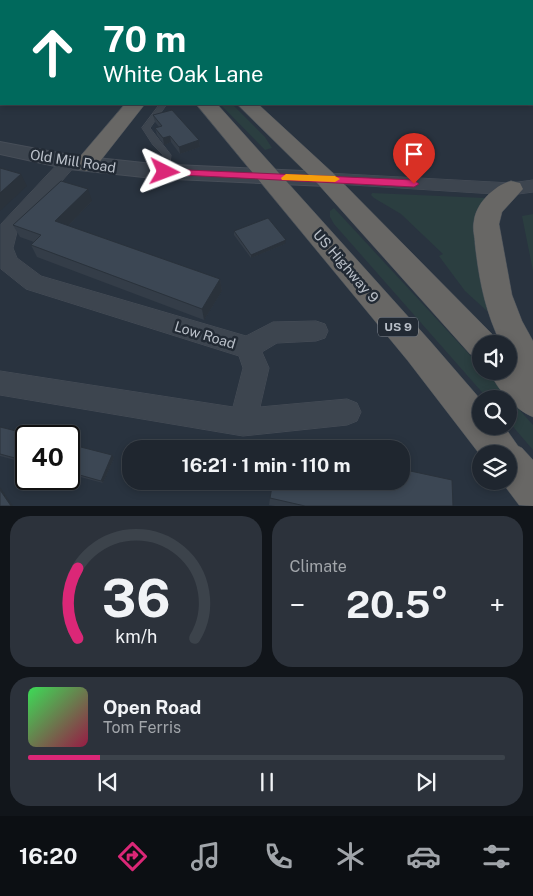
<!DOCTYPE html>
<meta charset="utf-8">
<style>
body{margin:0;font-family:"Public Sans",sans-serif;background:#2c323b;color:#f1f3f6;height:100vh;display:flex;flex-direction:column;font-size:19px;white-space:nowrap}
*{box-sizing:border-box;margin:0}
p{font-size:16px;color:#a1a5aa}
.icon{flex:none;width:28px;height:28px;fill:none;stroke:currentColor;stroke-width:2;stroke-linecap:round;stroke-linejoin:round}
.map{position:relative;height:506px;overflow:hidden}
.panel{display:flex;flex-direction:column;gap:10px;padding:10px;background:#11151a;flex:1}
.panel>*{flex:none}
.hud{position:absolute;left:0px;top:0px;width:534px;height:105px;box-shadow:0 2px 8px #0003,0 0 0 1px #3c434b;background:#00695c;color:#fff;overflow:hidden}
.buttons{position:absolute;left:472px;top:335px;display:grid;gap:10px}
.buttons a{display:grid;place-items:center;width:45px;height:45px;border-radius:50%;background:#1f262f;box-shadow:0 2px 8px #0003,0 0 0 1px #3c434b;font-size:25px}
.speed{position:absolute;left:15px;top:425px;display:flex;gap:10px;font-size:25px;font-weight:700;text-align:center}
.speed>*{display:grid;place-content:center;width:65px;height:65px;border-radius:50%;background:#1f262f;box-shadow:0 2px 8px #0003,0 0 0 1px #3c434b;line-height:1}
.speed .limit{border:2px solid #111;border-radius:8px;background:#fff;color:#111}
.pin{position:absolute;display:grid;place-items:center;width:42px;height:42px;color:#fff;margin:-51px -21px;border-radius:50% 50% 50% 0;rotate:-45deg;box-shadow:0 0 5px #0007}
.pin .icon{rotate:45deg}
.me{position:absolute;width:55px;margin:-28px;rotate:93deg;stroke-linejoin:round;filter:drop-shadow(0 0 4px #0008)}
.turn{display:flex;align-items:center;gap:18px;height:105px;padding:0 20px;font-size:22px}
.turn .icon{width:65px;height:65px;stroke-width:2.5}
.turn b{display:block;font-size:35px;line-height:42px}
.big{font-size:38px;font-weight:700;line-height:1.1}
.panel .card{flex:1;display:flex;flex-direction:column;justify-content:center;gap:8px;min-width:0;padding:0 18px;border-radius:20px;background:#2c323b}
.panel .dial{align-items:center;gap:0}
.dial svg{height:130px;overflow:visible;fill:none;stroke:#3c434b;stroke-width:7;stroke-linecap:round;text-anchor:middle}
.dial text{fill:#f1f3f6;stroke:none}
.song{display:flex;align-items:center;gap:15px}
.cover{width:60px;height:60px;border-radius:8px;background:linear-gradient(135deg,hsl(130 70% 55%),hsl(340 70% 35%))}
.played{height:5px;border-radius:2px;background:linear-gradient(90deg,#db2777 15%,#3c434b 15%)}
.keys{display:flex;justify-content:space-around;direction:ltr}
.heat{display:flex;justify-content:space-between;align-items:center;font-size:28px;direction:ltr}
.panel .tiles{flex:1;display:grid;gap:10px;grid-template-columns:1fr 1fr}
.card:last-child{grid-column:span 2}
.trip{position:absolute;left:122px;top:440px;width:288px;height:50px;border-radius:20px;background:#1f262f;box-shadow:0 2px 8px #0003,0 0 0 1px #3c434b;font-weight:700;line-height:50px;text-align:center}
.tabs{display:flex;height:80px;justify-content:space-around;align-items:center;background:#0c0f13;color:#a1a5aa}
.tabs .icon{width:35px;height:35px}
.tabs .current{color:#db2777}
.tabs b{font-size:22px;color:#f1f3f6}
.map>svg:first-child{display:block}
</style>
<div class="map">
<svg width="533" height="506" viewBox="0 0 533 506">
<rect width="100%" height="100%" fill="#29333f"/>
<path fill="#2b3e40" d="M371,0H533V79L532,1Z
M220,104H232L265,137L272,148L265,150Z
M372,193L485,198L487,311L465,291L439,256L443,254L401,214L374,198L371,195Z
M334,208L481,367V371H485L533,425V450L509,422V399H488L334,224L330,217V211Z
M533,214V271L522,216Z"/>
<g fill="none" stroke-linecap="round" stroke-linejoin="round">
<defs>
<path id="service" d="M160,104H167L150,128L171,155L169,172L165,175L161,172L163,155L153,145L142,128Z"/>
<path id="minor" d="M69,156L75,158L78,162L75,166L17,232L13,248L17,258L41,276L246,336L273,322L316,321L325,324L328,331L325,338L316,341L277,343L262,352L269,368L260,407L347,399L357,403L361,412L357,421L347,425L243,436L0,395V371L233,407L243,368L239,356L26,289L1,269V224L63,158Z
M326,173L511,183L533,180V192L511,195L320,183L317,179L320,175Z"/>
<path id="tertiary" d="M0,142L69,155L153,164L326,172L334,174L337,179L334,184L326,186L153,178L69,169L0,154Z"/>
<path id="trunk" d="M94,0H110V1H95Z
M128,0H144V1H129Z
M125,104H145L94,169L86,171L78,169L75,164L78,159Z
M196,104H217L430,341L481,400V426H504L518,446L522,448L533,460V506L519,505L501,481H509V454H481V456L408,361Z
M237,104H258L334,174L492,334L497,344H481V358L470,354L318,184Z
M511,181L520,183L523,189L502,212L499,224L512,295L522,321L533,341V417C514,409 498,390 489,371H509V344H501C485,311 479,280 475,244C475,237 472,229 474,221C476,203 495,185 511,181Z"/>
</defs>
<use href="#service" stroke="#474e58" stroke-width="1"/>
<use href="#minor" stroke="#474e58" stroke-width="1"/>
<use href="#tertiary" stroke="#474e58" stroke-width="2"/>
<use href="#trunk" stroke="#485059" stroke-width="1"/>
<use href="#service" fill="#3d454f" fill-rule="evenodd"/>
<use href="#minor" fill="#3d454f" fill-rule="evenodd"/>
<use href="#tertiary" fill="#3d454f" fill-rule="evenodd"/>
<use href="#trunk" fill="#686765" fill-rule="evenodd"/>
</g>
<path fill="#343d48" d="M153,115L199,140L200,147L180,154L171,142L164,145L157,135L155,128L159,127L155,122Z
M92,201L68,226L220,279L222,291L204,320L37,257L31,245L34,242L20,237L13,225Z
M234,231L285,244L251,258L234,235Z
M0,427L26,436V463L0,456Z
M69,444L114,458L103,483L69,474Z
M270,498L453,506H275L269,505Z"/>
<path fill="#2a323b" d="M170,136L171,142L164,145L163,138Z
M199,140L200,147L180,154L179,147Z
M21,174L27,186L0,211V193Z
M88,189L92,201L61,233L55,221Z
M286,240L285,244L251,258V255Z
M220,279L222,291L204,320L202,309Z
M112,455L114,458L103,483L101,481Z
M0,487L13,506H11L0,490Z"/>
<path fill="#3c4754" stroke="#2a323b" d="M271,0H277L279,1H267Z
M172,110L199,140L179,147L170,136L163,138L155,128L162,126L153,115Z
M0,168L21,174L0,193Z
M61,181L88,189L55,221L220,279L202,309L31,245L41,235L13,225Z
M268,218L286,240L251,255L234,231Z
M0,427L37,436H26V461L0,454Z
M280,443L305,449H279Z
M69,444L112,455L101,481L69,472Z
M401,469L452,480L453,506H305L270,498L273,481H401Z
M0,490L11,506H0Z"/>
<path fill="#db2777" stroke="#8e194d" d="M165,169L414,180L419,184L414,187L162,174L160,172Z"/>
<path fill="#f59e0b" d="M286,174L335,176L340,179L335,182L282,180L281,178Z"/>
<g text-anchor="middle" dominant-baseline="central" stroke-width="5" stroke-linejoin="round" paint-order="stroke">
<rect fill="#222a34" stroke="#8c939c" stroke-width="1" x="378" y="317.5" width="40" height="19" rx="4"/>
<g font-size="12" font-weight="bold" fill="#bac0c9">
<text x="398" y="327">US 9</text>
</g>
<g font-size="14" fill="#bac0c9" stroke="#222a34">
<text transform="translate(73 161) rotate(9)">Old Mill Road</text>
<text transform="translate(346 266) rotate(49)">US Highway 9</text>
<text transform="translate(205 335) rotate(17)">Low Road</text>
</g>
</g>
</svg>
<div class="buttons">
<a><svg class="icon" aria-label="sound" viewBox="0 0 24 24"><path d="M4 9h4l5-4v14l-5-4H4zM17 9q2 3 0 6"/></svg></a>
<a><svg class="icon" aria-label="search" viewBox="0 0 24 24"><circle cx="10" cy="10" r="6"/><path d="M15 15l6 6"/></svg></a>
<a><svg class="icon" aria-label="layers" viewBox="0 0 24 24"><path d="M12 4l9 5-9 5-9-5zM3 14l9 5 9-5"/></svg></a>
</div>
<div class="speed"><div class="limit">40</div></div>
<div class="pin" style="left:414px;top:184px;background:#d93025"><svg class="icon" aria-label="arrive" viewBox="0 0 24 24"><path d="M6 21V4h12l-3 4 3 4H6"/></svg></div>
<svg class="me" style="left:165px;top:172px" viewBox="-20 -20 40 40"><path d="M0-17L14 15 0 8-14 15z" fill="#db2777" stroke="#fff" stroke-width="4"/></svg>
<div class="trip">16:21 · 1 min · 110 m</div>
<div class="hud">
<div class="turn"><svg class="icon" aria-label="ahead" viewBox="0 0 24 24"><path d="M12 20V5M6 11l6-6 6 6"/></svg><div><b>70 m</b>White Oak Lane</div></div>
</div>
</div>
<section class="panel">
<div class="tiles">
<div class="card dial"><svg viewBox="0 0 100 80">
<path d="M14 69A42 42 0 1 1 86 69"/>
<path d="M14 69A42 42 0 0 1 14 26" stroke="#db2777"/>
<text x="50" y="56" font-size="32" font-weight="700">36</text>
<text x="50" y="72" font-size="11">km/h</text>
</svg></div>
<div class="card"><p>Climate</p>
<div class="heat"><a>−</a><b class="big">20.5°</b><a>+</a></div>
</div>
<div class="card">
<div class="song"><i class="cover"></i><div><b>Open Road</b><p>Tom Ferris</p></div></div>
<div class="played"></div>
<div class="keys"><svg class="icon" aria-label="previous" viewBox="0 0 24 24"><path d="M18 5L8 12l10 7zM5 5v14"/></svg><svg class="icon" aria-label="pause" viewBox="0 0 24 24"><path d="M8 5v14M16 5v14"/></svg><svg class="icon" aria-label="next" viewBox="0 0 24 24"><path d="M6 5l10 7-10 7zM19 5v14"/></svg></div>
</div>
</div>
</section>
<nav class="tabs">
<b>16:20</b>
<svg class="icon current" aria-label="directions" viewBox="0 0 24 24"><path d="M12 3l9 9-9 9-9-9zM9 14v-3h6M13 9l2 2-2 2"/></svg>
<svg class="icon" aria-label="music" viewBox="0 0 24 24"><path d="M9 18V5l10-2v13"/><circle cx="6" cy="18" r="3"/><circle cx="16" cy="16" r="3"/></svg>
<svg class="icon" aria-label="phone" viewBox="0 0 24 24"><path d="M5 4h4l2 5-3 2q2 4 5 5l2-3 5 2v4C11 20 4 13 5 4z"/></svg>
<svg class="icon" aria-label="climate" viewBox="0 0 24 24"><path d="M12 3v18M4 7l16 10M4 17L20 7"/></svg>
<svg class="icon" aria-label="car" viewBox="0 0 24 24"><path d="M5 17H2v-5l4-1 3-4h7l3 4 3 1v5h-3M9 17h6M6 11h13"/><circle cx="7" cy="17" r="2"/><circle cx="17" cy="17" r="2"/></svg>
<svg class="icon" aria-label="filters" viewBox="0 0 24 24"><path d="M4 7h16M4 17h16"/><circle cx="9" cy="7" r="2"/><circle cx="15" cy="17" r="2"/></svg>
</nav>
